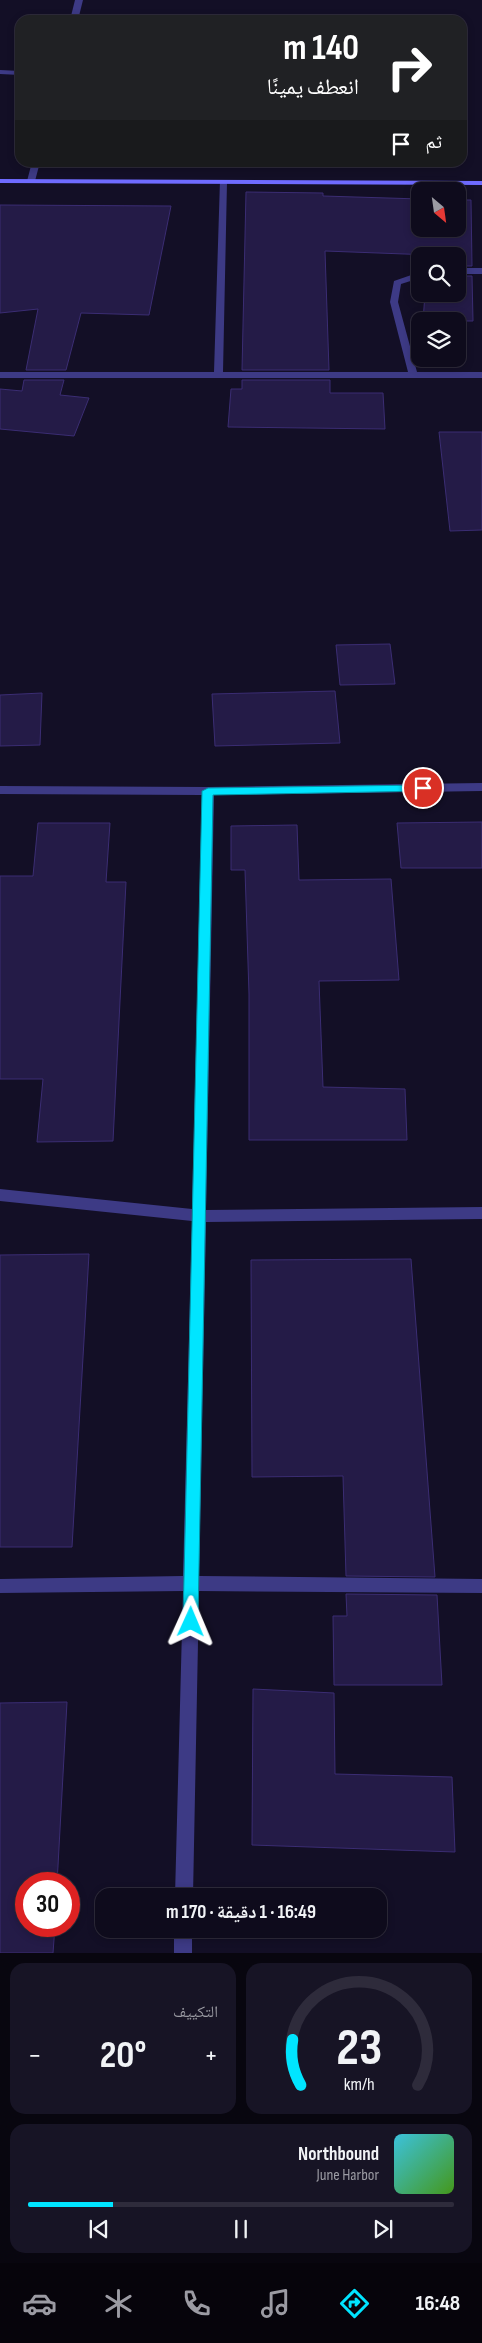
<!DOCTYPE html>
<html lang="ar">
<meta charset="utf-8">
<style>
body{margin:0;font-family:"Sofia Sans Condensed","Noto Naskh Arabic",sans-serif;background:#171425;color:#f1f3f6;direction:rtl;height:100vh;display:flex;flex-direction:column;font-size:19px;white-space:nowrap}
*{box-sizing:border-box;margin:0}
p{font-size:16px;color:#9b9ba3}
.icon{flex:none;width:28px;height:28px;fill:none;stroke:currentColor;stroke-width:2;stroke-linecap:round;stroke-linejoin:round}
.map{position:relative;height:1953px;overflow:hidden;direction:ltr}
.details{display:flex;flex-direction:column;gap:10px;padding:10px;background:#08060f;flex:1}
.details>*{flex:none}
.top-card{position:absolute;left:15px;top:15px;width:452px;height:152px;border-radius:15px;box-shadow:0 2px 8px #0003,0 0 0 1px #2e2b3b;direction:rtl;background:#202124;color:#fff;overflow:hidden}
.needle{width:32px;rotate:151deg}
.tools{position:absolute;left:411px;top:182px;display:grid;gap:10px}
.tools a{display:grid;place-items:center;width:55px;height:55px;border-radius:10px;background:#0e0b1c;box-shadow:0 2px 8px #0003,0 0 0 1px #2e2b3b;font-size:25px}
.speed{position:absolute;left:15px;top:1872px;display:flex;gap:10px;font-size:25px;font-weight:700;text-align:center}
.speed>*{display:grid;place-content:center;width:65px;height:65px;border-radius:50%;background:#0e0b1c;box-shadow:0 2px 8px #0003,0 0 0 1px #2e2b3b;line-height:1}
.speed .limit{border:8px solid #d22;background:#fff;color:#111}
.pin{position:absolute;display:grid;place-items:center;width:42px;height:42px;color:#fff;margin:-21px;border:2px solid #fff;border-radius:50%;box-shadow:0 1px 5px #0007}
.me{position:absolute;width:55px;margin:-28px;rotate:1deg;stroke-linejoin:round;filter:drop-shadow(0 0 4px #0008)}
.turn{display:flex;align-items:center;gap:18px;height:105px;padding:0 25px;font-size:22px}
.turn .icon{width:65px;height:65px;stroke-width:2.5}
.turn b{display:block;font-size:35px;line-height:42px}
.then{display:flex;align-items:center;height:48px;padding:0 25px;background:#0003;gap:10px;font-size:19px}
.big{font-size:38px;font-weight:700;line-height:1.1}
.details .widget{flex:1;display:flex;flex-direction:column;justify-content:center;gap:8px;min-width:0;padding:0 18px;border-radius:15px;background:#171425}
.details .dial{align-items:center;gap:0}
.dial svg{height:130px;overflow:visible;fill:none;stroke:#2e2b3b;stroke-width:7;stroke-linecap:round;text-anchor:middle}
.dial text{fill:#f1f3f6;stroke:none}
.song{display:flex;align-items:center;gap:15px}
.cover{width:60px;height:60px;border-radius:8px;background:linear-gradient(135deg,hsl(190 70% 55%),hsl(100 70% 35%))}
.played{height:5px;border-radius:2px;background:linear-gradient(90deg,#00e5ff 20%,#2e2b3b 20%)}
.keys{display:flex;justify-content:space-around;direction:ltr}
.heat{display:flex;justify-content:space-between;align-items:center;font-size:28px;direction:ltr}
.details .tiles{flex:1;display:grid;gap:10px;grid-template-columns:1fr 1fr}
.widget:last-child{grid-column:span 2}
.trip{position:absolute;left:95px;top:1888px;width:292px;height:50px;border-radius:15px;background:#0e0b1c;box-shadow:0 2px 8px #0003,0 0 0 1px #2e2b3b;font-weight:700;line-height:50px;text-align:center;direction:rtl}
.menu{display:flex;height:80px;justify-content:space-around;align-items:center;background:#06040b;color:#9b9ba3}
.menu .icon{width:35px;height:35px}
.menu .on{color:#00e5ff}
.menu b{font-size:22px;color:#f1f3f6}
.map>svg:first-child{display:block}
</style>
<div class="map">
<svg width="482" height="1953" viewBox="0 0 482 1953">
<rect width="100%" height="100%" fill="#130f26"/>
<path fill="#241b47" stroke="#3b2d73" d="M246,192L323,193V196L420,199V229H458V200H471L472,266H458V256L325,251L329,370H242Z
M0,205L171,206L149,315L81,313L66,370H26L38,309L0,313Z
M458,276H472L473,321H423L425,294H458Z
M24,380H64L60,395L89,398L74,436L0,429V389L22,391Z
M242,380H330V393H383L385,429L228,427L231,389H242Z
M439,432H482V530L450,531Z
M390,644L395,684L340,685L336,645Z
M335,691L340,743L215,746L212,694Z
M42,693L40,745L0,746V695Z
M482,822V868H401L397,823Z
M38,823H110L106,882H126L113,1141L37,1142L43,1079H0V876H33Z
M297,825L299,880L391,879L399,980L319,981L323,1087L405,1089L407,1140H249V994L245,870H231V826Z
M89,1254L72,1547H0V1255Z
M411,1259L435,1577L346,1576L343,1476L252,1477L251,1260Z
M346,1594L437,1595L442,1685H334L333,1616H347Z
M253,1689L334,1693L335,1774L452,1777L455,1852L252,1845Z
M67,1702L57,1884H26V1926H55L53,1953H0V1703Z"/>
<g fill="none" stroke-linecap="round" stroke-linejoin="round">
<path fill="#3d3a85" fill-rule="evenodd" d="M75,0H83L78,20H70Z
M0,70L20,71V75L0,74Z
M32,162H40L35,181L31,183L27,181Z"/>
<path fill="#3d3a85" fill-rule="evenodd" d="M220,180L227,182L223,372H408L390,302L394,281L420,272V278L401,284L398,302L417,372H482V378H0V372H214Z
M458,268H482V274H458Z
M482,783V791L214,795L206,1210L482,1207V1219L206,1222L199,1576L482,1579V1593L199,1591L193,1896H175L183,1591L0,1593V1579L183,1576L192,1221L0,1201V1189L192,1209L202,795L0,794V786L208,787Z
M174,1929H192V1953H174Z"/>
<path fill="#6f6bff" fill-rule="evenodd" d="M0,179L482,181V185L0,183Z"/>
</g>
<path fill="#00e5ff" stroke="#0095a6" d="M423,785L427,786V791L213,795L198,1622L196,1627L191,1629L186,1627L183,1622L202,791L208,788Z"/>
</svg>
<div class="tools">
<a><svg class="needle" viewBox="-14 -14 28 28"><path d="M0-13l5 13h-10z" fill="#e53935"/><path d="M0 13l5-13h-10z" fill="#9b9ba3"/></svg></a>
<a><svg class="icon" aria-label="search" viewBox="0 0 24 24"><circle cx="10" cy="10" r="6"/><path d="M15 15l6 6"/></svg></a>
<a><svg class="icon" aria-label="layers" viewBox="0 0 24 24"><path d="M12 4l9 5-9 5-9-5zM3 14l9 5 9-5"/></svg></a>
</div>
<div class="speed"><div class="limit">30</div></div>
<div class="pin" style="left:423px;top:788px;background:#d93025"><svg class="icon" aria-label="arrive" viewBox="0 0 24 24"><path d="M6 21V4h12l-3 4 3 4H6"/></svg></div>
<svg class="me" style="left:191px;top:1622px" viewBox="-20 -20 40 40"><path d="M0-17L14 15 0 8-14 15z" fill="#00e5ff" stroke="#fff" stroke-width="4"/></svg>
<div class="trip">16:49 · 1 دقيقة · 170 m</div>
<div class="top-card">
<div class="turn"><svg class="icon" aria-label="right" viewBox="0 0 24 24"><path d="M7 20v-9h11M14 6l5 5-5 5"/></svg><div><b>140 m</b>انعطف يمينًا</div></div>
<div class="then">ثم<svg class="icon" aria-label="arrive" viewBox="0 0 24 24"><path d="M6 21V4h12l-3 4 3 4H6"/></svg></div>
</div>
</div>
<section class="details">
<div class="tiles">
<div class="widget dial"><svg viewBox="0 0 100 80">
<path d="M14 69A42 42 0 1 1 86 69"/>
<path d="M14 69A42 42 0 0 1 9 41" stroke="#00e5ff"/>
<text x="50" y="56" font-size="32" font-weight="700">23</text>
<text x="50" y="72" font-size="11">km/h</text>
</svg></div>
<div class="widget"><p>التكييف</p>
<div class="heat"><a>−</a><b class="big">20°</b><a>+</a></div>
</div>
<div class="widget">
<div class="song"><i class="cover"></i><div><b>Northbound</b><p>June Harbor</p></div></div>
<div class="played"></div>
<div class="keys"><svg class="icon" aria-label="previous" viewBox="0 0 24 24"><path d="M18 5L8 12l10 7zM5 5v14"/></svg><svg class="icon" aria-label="pause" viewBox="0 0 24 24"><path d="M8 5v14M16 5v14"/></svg><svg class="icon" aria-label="next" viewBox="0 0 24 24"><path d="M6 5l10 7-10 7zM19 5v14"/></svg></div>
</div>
</div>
</section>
<nav class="menu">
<b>16:48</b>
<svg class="icon on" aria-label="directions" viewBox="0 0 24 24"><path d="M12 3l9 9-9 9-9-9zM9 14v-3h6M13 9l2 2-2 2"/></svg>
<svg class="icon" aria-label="music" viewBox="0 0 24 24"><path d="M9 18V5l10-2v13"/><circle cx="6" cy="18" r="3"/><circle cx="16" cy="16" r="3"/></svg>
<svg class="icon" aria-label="phone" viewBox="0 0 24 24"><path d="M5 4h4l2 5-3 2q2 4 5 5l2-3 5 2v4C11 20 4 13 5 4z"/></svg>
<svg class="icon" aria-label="climate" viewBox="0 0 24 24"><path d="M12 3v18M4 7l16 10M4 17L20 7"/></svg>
<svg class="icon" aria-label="car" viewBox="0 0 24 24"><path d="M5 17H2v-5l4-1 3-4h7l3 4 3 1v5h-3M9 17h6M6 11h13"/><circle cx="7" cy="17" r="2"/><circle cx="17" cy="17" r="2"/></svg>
</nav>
